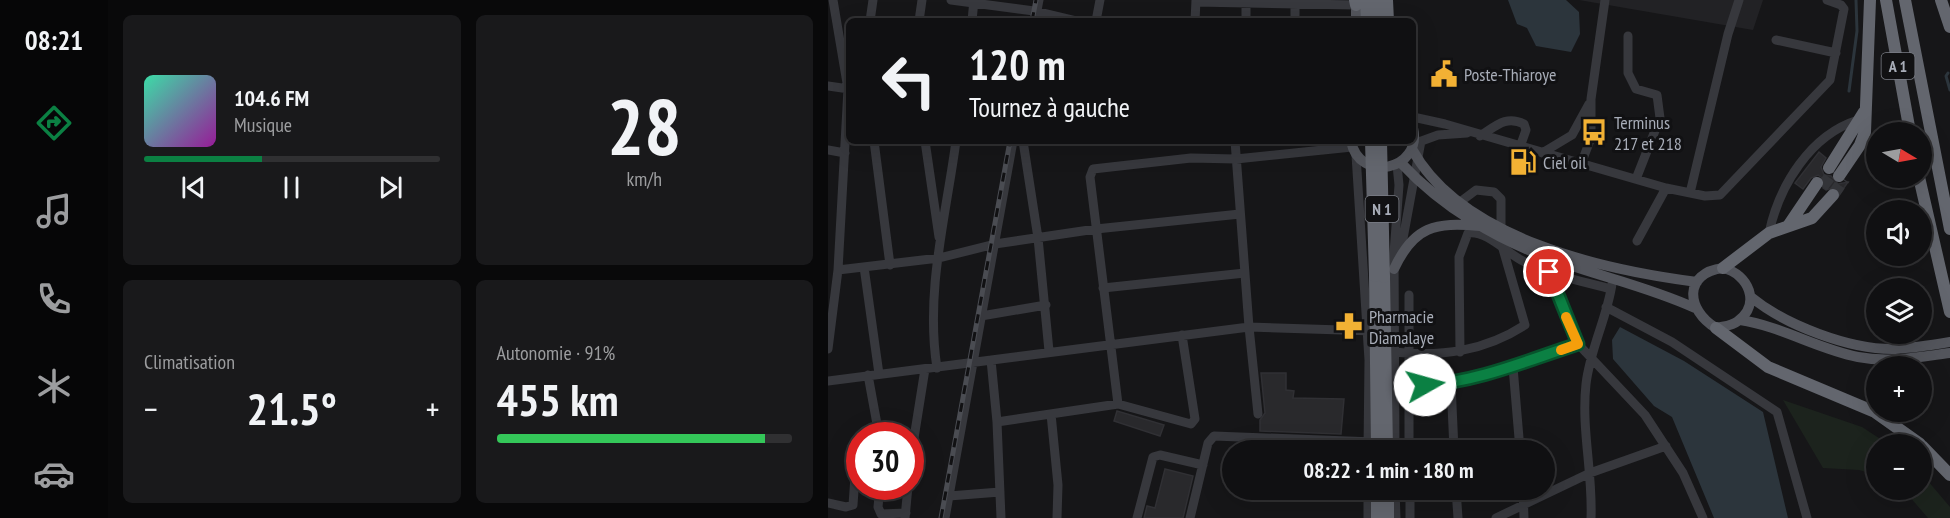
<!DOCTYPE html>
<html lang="fr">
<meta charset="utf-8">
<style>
body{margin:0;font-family:"PT Sans Narrow",sans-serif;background:#19191b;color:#f1f3f6;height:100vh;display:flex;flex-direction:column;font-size:22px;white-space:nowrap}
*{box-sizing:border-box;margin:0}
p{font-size:20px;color:#9c9d9f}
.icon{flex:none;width:33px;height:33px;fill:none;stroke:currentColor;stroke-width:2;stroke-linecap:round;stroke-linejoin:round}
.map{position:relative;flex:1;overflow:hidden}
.drawer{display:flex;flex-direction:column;gap:15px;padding:15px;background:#09090a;width:720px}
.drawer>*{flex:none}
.banner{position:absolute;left:18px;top:18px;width:570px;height:126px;border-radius:9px;box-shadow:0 6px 24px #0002,0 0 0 2px #303032;background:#101012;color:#f1f3f6;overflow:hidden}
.needle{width:39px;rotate:100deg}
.tools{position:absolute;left:1038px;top:122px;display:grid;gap:12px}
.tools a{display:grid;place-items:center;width:66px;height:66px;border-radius:50%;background:#101012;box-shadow:0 6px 24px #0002,0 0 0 2px #303032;font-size:30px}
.speed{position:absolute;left:18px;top:422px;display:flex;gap:12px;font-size:30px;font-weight:700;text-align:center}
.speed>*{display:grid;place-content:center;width:78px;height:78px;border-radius:50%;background:#101012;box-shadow:0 6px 24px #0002,0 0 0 2px #303032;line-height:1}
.speed .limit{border:9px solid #d22;background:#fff;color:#111}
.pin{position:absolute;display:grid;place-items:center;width:51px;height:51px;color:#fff;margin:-26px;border:3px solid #fff;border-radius:50%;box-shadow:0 2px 6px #0007}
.me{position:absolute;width:66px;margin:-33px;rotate:83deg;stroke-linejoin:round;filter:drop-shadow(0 0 4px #0008)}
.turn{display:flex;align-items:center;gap:21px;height:126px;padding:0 24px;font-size:27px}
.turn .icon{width:78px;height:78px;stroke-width:2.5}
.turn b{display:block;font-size:42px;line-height:51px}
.big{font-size:45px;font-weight:700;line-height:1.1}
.drawer .tile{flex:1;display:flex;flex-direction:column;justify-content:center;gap:9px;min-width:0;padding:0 21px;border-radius:9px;background:#19191b}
.drawer .dial{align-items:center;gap:0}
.dial b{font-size:78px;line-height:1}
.song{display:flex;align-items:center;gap:18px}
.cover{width:72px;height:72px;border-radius:9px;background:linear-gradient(135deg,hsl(160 70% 55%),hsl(300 70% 35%))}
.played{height:6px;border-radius:3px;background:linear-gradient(90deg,#0b8043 40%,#303032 40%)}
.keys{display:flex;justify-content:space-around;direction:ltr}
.heat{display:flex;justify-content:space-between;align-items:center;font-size:33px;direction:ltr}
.charge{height:9px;border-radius:4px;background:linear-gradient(90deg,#34c759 91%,#303032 0)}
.drawer .tiles{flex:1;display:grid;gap:15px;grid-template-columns:repeat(2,1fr)}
.trip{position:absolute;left:394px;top:440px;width:333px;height:60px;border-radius:30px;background:#101012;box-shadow:0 6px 24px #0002,0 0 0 2px #303032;font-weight:700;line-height:60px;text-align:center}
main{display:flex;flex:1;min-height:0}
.menu{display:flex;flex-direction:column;width:108px;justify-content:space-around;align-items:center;background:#060607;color:#9c9d9f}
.menu .icon{width:42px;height:42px}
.menu .selected{color:#0b8043}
.menu b{font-size:27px;color:#f1f3f6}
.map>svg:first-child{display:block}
</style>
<main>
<nav class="menu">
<b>08:21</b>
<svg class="icon selected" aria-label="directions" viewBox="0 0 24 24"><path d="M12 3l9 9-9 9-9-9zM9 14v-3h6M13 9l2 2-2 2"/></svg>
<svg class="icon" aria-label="music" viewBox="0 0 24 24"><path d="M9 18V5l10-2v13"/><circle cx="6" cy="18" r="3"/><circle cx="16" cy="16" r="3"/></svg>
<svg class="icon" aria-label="phone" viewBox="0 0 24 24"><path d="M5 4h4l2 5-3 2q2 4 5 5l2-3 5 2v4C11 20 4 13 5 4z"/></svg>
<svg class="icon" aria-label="climate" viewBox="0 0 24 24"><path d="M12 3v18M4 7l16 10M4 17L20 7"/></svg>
<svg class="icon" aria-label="car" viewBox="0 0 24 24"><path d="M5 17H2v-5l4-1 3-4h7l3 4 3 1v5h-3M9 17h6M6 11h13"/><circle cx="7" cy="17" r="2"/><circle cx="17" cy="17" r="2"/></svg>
</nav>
<section class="drawer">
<div class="tiles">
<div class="tile">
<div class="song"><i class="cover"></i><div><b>104.6 FM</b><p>Musique</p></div></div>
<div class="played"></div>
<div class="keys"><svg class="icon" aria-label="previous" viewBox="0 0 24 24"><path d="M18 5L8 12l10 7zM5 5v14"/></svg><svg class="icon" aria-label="pause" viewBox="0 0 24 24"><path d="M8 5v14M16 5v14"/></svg><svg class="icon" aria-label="next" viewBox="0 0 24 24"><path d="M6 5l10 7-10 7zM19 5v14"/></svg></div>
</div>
<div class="tile dial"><b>28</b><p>km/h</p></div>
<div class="tile"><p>Climatisation</p>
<div class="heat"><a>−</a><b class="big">21.5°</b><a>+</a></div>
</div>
<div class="tile"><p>Autonomie · 91%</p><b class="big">455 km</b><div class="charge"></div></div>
</div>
</section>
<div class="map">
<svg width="1122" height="518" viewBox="0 0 1122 518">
<rect width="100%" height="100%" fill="#161618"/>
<path fill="#222225" d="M751,0H935L925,30Z"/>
<path fill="#1c231d" d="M955,400L1034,427L1060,444H1048V475L1031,470L995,468Z
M1094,474L1122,507V518H1100L1075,489H1094Z"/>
<path fill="#2c353c" d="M680,0H738L751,12L752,34L743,52L708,46L699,28L689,24Z
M792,327L856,361L935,412L960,518H886L844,417L826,406L785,359L784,340Z"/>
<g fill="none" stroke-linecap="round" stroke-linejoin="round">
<path stroke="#2c353c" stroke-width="3" d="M1120,73L1118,76L1122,90
M1021,91L1029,31L1028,0"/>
</g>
<path fill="#29292c" stroke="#303034" stroke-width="1.5" d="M991,152L998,158L993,167L996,175L1003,176L1010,184L1020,182L1013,192L1007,187L998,190L995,188L997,180L990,175L983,178L975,189L967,183Z
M433,373H458V390L466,391L465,398L516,399L513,434L432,431V420L437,413Z
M289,411L336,425L332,436L286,421Z
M337,469L365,476L355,518H316L319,506L327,508Z"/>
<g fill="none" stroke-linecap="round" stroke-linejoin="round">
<path stroke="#333438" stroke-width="12" stroke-dasharray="12 6" stroke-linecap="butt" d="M994,187L1006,171
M1005,195L1016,179"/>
<path stroke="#37383d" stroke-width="9" d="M123,0L206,11L248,21
M418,0V21
M467,0V21
M368,2L528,5
M42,21L45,0
M91,21L94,0
M144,21L146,0
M207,21L211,0
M268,21L272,0
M367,21L368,0
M800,36V73L808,89L829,95L832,118L808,179
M948,40L1008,53
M0,86L21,89
M585,117L617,124L838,188L877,196L892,195L1002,80L1016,9L1013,5L999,0
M652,136C668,126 678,115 696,124L698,130L692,147
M46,141L62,265
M97,141L111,237
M195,141L210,238L221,351
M407,141L421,327L430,414
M588,143L610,135L639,133
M0,150L17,153
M714,153L744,135L761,104
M528,155L541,360L540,450
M753,164L763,138V99L777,0
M862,193L900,34L911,0
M632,202L648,190L666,192L673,199V226
M941,233C951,186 982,135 1030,120
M809,241L838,188
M572,255L593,141
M36,267L51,374
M10,270L111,258L167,244L268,229L412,214
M721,272L750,344L817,415L855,473L875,518
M275,288L417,273
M581,295V450
M778,307L844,342L949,412L979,518
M153,316L218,305
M0,349L10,270L20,89L5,0
M566,352C614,357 657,351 697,325L675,249
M632,352L631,257L640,233C658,230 678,252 693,260C720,275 753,281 783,289
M163,360L169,422
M685,367L692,450
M109,368C97,292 118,216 128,141
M40,375L51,435
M0,381L421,327L546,331
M623,383L626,450
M580,385C642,382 692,363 750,344
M290,404L262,177L265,169L363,158L408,159L524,147
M223,414L230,485L229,518
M567,450L566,253L571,185L569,165
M82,463L97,369
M52,486L50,507L53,514L78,513
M567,489L568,518
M582,489V518
M628,489L630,518
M695,489L696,518
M121,496L172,492
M0,503L18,507L25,505L27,476
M77,518L80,486
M117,518L185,141
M173,518L169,422L290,404L363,424L367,419L354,335
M309,518L325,457L332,455L375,465
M362,518L380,443L386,436L546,442
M540,518V489
M668,518L762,473L838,446
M763,518C765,473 753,429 758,384C762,349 779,318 784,284"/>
<path stroke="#53555c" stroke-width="10" d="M528,5V21
M523,141C531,184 595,170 585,128
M584,149C633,239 776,270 869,282
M573,163C614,207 670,241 727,260C774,277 821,287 867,308
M895,268C921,274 933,304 910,321C904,326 896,326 888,328C858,310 855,273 895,268Z
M566,269C586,226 607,222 652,226
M923,297C957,325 1022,350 1067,349C1086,348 1104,345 1122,342
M912,320C953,326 989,349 1030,357C1061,363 1091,357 1122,353"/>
<path stroke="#63666e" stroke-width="12" d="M527,0L528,5
M538,0L539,21
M549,0L550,21
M559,0L560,21
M1058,0L1082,132
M1077,0L1122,229
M1113,0L1122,27
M1001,168L1036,112
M1011,176L1032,145L1037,132L1042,0
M1091,177L1122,312
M960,226L989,183
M895,268L941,233L984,218L1005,195
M547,276L549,450
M556,277L559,450
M888,328L940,367L1047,412L1092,444
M1094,446L1122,475
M549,518V489
M560,518V489"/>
<defs>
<path id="rail" d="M204,21L208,0
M113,518L182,141"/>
</defs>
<use href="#rail" stroke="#4a4c52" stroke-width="5"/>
<use href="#rail" stroke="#111113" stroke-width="3" stroke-dasharray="9" stroke-linecap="butt"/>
<path stroke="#63666e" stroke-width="12" d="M543,141L547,276
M553,141L556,277"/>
</g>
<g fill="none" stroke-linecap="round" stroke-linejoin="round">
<defs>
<path id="route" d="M597,385C650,382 700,360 750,344L721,272"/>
</defs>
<use href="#route" stroke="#07532c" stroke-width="15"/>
<use href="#route" stroke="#0b8043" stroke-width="10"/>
<path stroke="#f59e0b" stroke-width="10" d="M733,350L750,344L738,317"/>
</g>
<defs>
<symbol id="civic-bare" viewBox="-9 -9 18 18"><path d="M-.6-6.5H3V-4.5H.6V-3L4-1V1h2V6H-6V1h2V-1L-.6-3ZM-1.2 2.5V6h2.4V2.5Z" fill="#f2b134" stroke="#111113" stroke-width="2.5" paint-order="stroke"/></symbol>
<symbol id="bus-bare" viewBox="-9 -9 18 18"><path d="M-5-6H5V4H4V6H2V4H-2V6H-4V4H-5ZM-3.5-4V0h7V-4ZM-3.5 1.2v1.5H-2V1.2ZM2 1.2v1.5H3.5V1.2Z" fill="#f2b134" stroke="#111113" stroke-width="2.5" paint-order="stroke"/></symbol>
<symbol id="fuel-bare" viewBox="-9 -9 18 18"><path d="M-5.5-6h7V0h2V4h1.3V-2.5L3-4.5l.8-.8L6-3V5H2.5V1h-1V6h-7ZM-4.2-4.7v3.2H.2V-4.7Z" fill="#f2b134" stroke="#111113" stroke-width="2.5" paint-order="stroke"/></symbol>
<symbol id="pharmacy-bare" viewBox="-9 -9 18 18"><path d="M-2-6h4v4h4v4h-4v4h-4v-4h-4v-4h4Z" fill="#f2b134" stroke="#111113" stroke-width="2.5" paint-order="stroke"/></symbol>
</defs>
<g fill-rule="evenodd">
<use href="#civic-bare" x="597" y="55" width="38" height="38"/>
<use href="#bus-bare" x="747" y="113" width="38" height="38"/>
<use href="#fuel-bare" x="676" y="143" width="38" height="38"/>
<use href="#pharmacy-bare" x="502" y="307" width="38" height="38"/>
</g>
<g text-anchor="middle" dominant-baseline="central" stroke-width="6" stroke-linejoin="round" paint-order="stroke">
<g fill="#111113" stroke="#7b7e86" stroke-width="1.5">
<rect x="1053.5" y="53" width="33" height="26" rx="4.5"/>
<rect x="537.5" y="196" width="33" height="26" rx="4.5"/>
</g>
<g font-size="16" font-weight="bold" fill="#a8adb8">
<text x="1070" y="66">A 1</text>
<text x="554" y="209">N 1</text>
</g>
<g font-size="18" fill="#a8adb8" stroke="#111113" text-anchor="start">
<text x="636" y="74">Poste-Thiaroye</text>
<text x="786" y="122">Terminus<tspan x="786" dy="21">217 et 218</tspan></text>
<text x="715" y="162">Ciel oil</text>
<text x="541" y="316">Pharmacie<tspan x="541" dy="21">Diamalaye</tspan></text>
</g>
</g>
</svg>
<div class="tools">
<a><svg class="needle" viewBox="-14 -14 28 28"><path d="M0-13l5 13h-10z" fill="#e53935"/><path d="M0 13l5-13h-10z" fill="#9c9d9f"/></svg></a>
<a><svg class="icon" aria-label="sound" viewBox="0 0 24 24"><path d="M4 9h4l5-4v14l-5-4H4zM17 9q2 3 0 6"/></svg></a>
<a><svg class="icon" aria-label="layers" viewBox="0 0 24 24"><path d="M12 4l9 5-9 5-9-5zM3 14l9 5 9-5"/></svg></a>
<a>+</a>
<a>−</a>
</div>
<div class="speed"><div class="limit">30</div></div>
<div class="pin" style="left:721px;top:272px;background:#d93025"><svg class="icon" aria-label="arrive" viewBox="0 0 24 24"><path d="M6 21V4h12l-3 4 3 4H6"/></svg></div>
<svg class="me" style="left:597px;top:385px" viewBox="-20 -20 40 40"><circle r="19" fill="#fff"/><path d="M0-13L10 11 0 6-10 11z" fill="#0b8043"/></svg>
<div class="trip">08:22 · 1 min · 180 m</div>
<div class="banner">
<div class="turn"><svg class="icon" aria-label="left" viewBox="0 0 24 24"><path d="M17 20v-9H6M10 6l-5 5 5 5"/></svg><div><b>120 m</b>Tournez à gauche</div></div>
</div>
</div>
</main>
